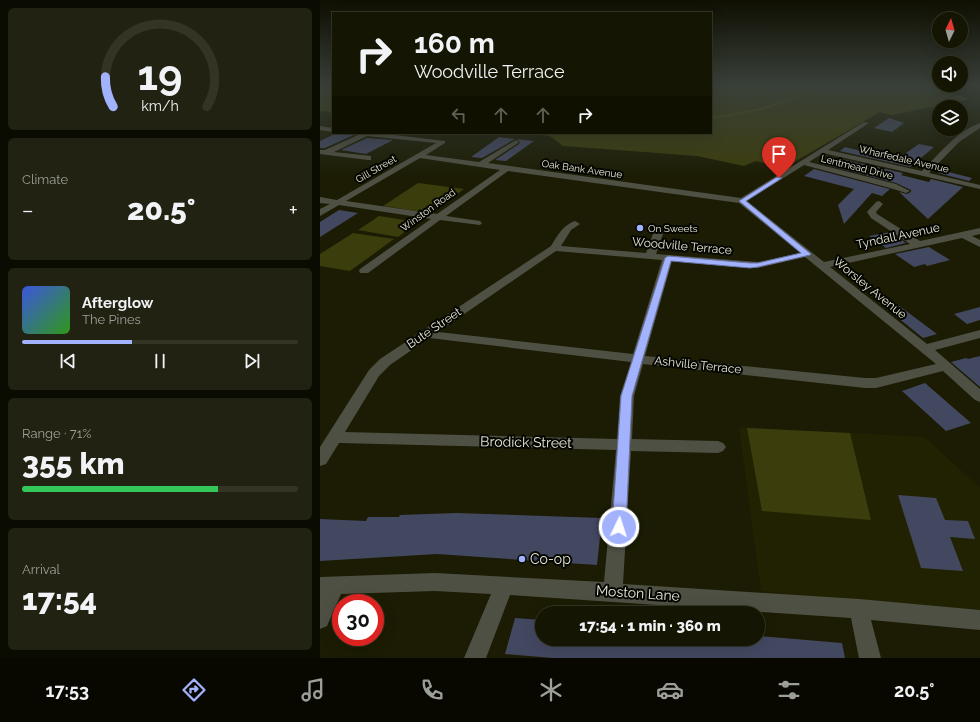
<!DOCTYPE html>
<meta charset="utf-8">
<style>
body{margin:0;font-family:Raleway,sans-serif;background:#212211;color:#f1f3f6;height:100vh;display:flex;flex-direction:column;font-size:15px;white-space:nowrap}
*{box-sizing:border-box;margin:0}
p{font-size:13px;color:#9d9f99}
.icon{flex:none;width:22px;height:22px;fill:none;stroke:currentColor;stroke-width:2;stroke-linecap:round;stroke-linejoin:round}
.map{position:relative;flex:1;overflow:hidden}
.details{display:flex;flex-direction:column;gap:8px;padding:8px;background:#0b0c01;width:320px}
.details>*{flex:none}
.banner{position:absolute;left:12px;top:12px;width:380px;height:122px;border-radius:0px;box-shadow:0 4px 16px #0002,0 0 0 1px #333424;background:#141502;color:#f1f3f6;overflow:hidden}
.needle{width:26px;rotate:5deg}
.controls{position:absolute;left:612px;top:12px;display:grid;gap:8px}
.controls a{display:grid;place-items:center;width:36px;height:36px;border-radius:50%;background:#141502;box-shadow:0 4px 16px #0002,0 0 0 1px #333424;font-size:20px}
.speed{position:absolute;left:12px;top:594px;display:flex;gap:8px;font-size:20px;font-weight:700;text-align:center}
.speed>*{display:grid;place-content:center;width:52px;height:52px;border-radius:50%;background:#141502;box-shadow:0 4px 16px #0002,0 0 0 1px #333424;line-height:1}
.speed .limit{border:6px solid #d22;background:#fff;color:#111}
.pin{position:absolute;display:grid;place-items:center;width:34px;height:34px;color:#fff;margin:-41px -17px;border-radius:50% 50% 50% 0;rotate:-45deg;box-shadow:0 0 4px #0007}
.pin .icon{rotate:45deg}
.me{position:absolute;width:44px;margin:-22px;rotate:4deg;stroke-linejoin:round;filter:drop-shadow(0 0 3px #0008)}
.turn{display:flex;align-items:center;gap:14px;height:84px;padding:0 16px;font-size:18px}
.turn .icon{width:52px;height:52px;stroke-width:2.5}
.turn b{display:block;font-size:28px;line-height:34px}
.lanes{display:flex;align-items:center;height:38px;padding:0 16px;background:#0003;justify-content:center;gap:20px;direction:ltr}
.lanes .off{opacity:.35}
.big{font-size:30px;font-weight:800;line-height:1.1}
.details .tile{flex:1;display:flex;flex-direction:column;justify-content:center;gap:6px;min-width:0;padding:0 14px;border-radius:6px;background:#212211}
.details .dial{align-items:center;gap:0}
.dial svg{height:104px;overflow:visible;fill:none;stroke:#333424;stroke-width:7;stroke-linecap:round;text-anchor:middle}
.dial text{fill:#f1f3f6;stroke:none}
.song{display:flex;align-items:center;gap:12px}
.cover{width:48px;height:48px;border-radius:6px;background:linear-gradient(135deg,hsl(230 70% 55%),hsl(110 70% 35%))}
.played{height:4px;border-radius:2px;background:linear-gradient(90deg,#a3b2fd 40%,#333424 40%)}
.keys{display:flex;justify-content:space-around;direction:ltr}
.heat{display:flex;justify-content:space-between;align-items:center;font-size:22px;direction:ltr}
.charge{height:6px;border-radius:3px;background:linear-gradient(90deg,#34c759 71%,#333424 0)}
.trip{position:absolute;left:215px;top:606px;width:230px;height:40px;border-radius:20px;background:#141502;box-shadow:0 4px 16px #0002,0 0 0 1px #333424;font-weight:800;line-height:40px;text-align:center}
.dock{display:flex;height:64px;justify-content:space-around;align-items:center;background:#080801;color:#9d9f99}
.dock .icon{width:28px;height:28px}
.dock .active{color:#a3b2fd}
.dock b{font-size:18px;color:#f1f3f6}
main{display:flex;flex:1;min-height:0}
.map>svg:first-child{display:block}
</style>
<main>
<section class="details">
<div class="tile dial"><svg viewBox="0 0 100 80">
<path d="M14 69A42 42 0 1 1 86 69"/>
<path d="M14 69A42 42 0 0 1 8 46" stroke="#a3b2fd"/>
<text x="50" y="56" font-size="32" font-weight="700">19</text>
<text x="50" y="72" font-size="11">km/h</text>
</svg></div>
<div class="tile"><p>Climate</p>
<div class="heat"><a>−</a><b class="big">20.5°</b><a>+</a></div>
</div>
<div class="tile">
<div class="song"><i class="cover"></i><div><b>Afterglow</b><p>The Pines</p></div></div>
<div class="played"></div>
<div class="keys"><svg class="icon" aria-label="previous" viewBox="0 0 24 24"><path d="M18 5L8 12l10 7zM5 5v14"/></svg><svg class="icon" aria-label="pause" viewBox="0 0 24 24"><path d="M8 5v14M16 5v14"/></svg><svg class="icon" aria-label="next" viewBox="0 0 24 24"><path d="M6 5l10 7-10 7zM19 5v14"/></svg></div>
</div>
<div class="tile"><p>Range · 71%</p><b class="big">355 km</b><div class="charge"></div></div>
<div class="tile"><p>Arrival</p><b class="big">17:54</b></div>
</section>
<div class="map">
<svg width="660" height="658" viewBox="0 0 660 658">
<rect width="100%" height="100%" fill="#1b1c03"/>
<path fill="#212201" d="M419,427L605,437L660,488V614L441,591Z"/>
<path fill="#3b3d0c" d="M0,84H13V112L0,111Z
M391,84L637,85L615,89L651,99L572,115L560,112L464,168L436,161L424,166L377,156L243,146L230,136L205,133H391Z
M98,183L144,189L111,213L63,206Z
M59,216L98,222L78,237L38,230Z
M33,233L74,239L30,271L0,266V254Z
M427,428L530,433L551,520L442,511Z"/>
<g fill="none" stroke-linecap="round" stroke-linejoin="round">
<path stroke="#4d500e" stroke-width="2" d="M0,90L13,91
M391,118C430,112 467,106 500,84"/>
</g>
<path fill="#434861" d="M569,118L584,123L572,132L554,128Z
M17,133L36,134L5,148H0V141Z
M179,137L195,139L162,158L151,157Z
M47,138L73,140L46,154L21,150Z
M197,139L214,141L186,161L175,160L199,144L200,142Z
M599,144L614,147L590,167L520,151L525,147L576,160Z
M512,157L583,173L581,175L609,182L611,179L643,187L608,219L579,192L587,194L591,192V190L576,183L502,164Z
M494,169L570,189L562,196L552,193L524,224L518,205L534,189L484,176Z
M621,170L652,178L649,181L618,173Z
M19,210L38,213L0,237V222Z
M570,232L586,243L566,248L549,236Z
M609,247L630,260L607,266L605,264L594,267L575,254Z
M578,305L617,334L603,338L572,313Z
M660,307V320L647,324L634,314Z
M660,356V387L631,362L646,358L648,359Z
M605,383L651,423L626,431L582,391Z
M578,495L616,498L625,520L648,521L655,539L630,537L643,571L601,568Z
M136,513L282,518L277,565L117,554L0,561V519L46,521L48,517H79L80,515Z
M195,618L222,620V639H438V636L522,643L525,658H233L185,654Z"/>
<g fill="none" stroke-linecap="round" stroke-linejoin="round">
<path fill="#4f5044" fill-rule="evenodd" d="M544,122L549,123L508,150L602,171C619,154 637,131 660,123V128L639,142L609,173L660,185V189L503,153L489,162L576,184L590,191L586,193L570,188L484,165L427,201L504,262L590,244L551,218L547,212L556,202L559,201L563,204L556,212L557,214L600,241L660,228V234L652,236L660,240V247L642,238L510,267L607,344L660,330V338L615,350L660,389V402L655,400L623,371L556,388H545L323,364L314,396L312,439L398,441L403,443L406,447L403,451L398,453L311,451L303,584L539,599L660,610V630L551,620L561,658H539L531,618L190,595L166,658H144L171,594L115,591L21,594L7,626L0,629V577L115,573L284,582L296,450L19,443L6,464L0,466V447L49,370L60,359L231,246C237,236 243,225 255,221L260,224L251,230L241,246L326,253L333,234L338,231L343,234L336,254L438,262L480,253L419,203L188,171L126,216L160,221L162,223L160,225L120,220L48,273H40L39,271L40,269L111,219L19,205L0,216V209L10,204L0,203V197L17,200L116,143L47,136L14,152L51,156V160H48L0,154V150H5L38,135L37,133H58L125,141V143L106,155L159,162L196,140L199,142L198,143L168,163L421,198ZM100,158L180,170L117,214L26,201ZM236,251L342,260L313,354L118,332ZM485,257L616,364L556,378H545L325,356L352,261L438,268ZM109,338L311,362L300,396L297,439L25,432L59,376L70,365Z
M0,126L13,128V132L0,130Z"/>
</g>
<linearGradient id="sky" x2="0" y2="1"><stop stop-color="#0f0f02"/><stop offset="0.48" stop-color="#394039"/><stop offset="1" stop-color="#394039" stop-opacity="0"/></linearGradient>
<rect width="660" height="176" fill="url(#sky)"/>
<path fill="#a3b2fd" stroke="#6a74a4" d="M457,177L462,178L426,201L491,254L490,255L438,267L430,268L351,261L312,396L306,527L304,531L299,533L294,531L292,527L301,396L345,258L348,256L430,263H438L481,253L419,201Z"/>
<g fill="#a3b2fd" stroke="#060601" stroke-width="1.5">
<circle cx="320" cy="228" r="4"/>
<circle cx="202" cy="559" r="4"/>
</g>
<g text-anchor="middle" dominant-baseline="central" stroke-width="4" stroke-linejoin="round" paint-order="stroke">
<g font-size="10" fill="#e6e8d8" stroke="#060601">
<text transform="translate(584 159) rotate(13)">Wharfedale Avenue</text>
<text transform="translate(537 167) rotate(14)">Lentmead Drive</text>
<text transform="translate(56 169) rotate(-30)">Gill Street</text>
<text transform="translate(262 169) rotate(8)">Oak Bank Avenue</text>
<text transform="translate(108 210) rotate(-36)">Winston Road</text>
</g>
<g font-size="10" fill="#e6e8d8" stroke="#060601" text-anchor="start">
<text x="328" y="228">On Sweets</text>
</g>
<g font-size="12" fill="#e6e8d8" stroke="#060601">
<text transform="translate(578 236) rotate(-12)">Tyndall Avenue</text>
<text transform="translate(362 246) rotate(5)">Woodville Terrace</text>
<text transform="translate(550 288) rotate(39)">Worsley Avenue</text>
<text transform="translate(114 328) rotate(-34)">Bute Street</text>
<text transform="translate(378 365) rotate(6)">Ashville Terrace</text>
</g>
<g font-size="14" fill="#e6e8d8" stroke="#060601">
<text transform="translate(206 442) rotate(1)">Brodick Street</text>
<text transform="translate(318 593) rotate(4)">Moston Lane</text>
</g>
<g font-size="14" fill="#e6e8d8" stroke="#060601" text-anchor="start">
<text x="210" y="559">Co-op</text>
</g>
</g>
</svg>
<div class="controls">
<a><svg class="needle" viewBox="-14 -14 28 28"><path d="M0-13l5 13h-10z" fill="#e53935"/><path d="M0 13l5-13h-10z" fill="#9d9f99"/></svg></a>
<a><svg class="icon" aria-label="sound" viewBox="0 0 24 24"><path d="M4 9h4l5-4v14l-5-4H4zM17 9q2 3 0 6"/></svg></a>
<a><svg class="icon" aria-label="layers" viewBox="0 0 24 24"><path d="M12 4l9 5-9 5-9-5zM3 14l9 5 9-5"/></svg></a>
</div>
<div class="speed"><div class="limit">30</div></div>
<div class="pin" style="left:459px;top:178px;background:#d93025"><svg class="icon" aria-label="arrive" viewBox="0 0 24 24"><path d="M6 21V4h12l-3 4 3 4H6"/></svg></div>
<svg class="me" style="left:299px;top:527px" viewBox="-20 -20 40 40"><circle r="17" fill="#a3b2fd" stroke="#fff" stroke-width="3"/><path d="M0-11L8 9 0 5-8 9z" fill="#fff"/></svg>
<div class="trip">17:54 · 1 min · 360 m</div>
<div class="banner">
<div class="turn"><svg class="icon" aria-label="right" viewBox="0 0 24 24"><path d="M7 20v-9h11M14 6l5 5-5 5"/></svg><div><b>160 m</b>Woodville Terrace</div></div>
<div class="lanes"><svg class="icon off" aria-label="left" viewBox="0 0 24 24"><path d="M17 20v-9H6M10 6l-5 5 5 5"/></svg><svg class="icon off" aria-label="ahead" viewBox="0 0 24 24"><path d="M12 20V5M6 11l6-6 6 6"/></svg><svg class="icon off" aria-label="ahead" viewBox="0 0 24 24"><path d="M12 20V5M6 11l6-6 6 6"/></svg><svg class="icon" aria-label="right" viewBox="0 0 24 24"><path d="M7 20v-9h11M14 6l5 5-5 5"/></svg></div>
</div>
</div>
</main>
<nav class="dock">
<b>17:53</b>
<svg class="icon active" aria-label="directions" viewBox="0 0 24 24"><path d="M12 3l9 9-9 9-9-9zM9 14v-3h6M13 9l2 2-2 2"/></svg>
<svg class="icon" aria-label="music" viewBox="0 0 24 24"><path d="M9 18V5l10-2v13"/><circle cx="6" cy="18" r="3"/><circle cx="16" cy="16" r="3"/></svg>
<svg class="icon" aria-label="phone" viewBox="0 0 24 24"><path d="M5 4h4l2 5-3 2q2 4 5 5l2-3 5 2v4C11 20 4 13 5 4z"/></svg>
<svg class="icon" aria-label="climate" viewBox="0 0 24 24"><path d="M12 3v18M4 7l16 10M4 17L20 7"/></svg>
<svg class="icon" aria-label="car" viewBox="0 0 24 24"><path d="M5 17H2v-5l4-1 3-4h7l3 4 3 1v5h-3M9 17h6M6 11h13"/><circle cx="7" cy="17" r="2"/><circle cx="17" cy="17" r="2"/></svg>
<svg class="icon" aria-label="filters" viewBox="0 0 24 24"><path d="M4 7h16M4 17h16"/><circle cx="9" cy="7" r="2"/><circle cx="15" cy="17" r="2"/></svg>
<b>20.5°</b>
</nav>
